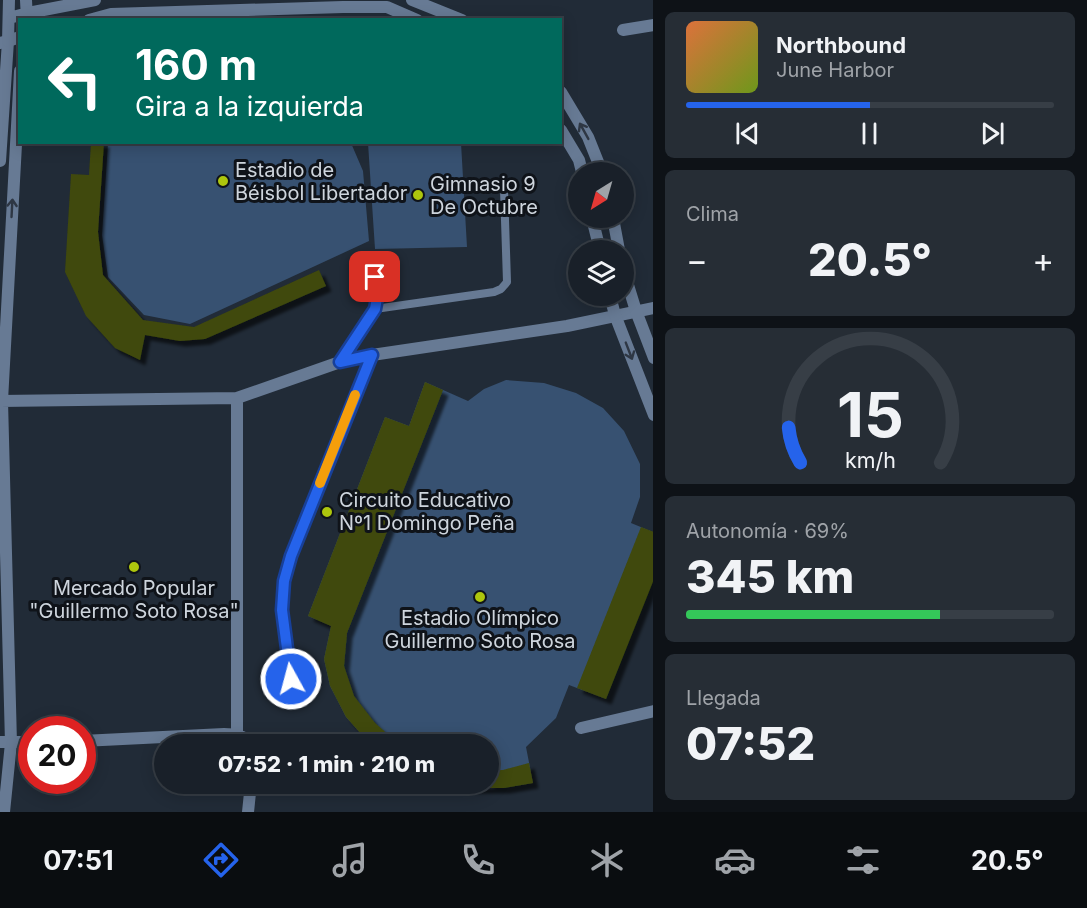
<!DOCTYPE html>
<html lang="es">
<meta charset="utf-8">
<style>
body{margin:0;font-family:Inter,sans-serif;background:#262d35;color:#f1f3f6;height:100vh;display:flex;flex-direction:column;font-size:22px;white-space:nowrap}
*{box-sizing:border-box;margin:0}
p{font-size:20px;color:#9fa3a8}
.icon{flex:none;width:33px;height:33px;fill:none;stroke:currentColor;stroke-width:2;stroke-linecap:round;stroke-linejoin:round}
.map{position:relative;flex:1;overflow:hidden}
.sheet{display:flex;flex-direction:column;gap:12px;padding:12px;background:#0e1217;width:434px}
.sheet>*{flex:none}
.hud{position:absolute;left:18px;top:18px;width:544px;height:126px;border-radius:0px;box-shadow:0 3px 15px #0003,0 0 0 2px #373e46;background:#00695c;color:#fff;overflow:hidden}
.needle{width:39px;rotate:217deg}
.controls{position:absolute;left:568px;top:162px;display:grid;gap:12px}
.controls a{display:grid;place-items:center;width:66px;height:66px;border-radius:50%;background:#192029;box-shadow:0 3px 15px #0003,0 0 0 2px #373e46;font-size:30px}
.speed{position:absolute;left:18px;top:716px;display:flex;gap:12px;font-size:30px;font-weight:700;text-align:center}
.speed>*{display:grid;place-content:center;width:78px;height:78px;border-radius:50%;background:#192029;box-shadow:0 3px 15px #0003,0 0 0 2px #373e46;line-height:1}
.speed .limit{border:9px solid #d22;background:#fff;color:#111}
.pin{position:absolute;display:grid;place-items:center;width:51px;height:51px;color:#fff;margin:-26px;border-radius:12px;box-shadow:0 3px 9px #0006}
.me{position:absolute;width:66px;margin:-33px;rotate:353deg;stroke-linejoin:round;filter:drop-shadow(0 0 4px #0008)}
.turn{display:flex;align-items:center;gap:21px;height:126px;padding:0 18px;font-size:27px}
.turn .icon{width:78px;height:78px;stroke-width:2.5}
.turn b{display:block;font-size:42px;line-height:51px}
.big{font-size:45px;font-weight:800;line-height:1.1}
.sheet .widget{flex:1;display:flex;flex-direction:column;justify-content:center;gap:9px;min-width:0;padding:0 21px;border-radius:9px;background:#262d35}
.sheet .dial{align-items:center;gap:0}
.dial svg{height:156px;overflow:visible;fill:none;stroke:#373e46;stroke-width:7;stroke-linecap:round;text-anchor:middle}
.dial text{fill:#f1f3f6;stroke:none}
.song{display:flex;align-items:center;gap:18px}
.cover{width:72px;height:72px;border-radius:9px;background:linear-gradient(135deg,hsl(20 70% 55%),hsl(80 70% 35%))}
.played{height:6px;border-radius:3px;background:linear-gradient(90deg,#2563eb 50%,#373e46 50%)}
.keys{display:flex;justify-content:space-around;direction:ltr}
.heat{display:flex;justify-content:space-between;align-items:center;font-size:33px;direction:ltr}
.charge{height:9px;border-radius:4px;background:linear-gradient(90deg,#34c759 69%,#373e46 0)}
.trip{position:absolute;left:154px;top:734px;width:345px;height:60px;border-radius:30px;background:#192029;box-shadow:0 3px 15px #0003,0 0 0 2px #373e46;font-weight:800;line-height:60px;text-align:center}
.tabs{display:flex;height:96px;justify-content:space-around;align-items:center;background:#0a0d10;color:#9fa3a8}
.tabs .icon{width:42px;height:42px}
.tabs .current{color:#2563eb}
.tabs b{font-size:27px;color:#f1f3f6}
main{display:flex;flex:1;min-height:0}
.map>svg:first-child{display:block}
</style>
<main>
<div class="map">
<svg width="654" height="812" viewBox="0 0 654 812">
<defs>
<filter id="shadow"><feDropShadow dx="5.5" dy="5.5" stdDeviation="1.5" flood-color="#0009"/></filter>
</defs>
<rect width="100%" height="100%" fill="#212b37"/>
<path fill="#375171" d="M108,143H351L363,171L369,241L190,324L144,315L108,277L102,235Z
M368,143H461L467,247L375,249Z
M506,380L544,383L576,393L603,408L624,431L640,464V497L631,523L653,532V579L606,699L569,685L556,718L526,747L533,783L504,788H468L445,783H489V744H370L346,717L330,686L324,659L331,626L308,616L385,417L409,426L425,382L468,401L484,389Z"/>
<path fill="#3f480b" filter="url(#shadow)" d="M91,142H104L98,232L103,275L143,320L194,327L319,270L326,286L205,339L180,341L145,335L140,360L115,348L86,316L65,272L71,174L89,175Z
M425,382L443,390L347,633L344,666L354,696L375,723L399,744H370L346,717L330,686L324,659L331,626L308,616L385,417L409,426Z
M641,527L654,532V579L606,699L577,688Z
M529,763L533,783L504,788H468L449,784L489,783V770H503Z"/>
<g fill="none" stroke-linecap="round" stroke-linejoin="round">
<path stroke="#677a94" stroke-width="8" d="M375,309L494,292L501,289L507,282L504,189
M340,362L375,309L377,298L375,277
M291,679L282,610L284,581L291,556L372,355"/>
<path stroke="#677a94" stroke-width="12" d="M623,30L654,25
M0,43L8,41L0,161
M237,398V734
M0,401L237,398L340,362L372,355L567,326L654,308
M581,728L654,711
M82,741L224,734C236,734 243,735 252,744
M0,742H32
M4,812L11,743L2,401L20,71
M248,812L251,783"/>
<path stroke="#677a94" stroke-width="12" d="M9,0L8,41L20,37
M26,0L27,20
M412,0L462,20
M9,18L28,13L95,0
M89,20L111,14L343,7H387L417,20
M561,92L588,137L602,172
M561,130L579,160L582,172
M592,218L600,250
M613,218L619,250
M624,272L636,311L654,358
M610,296L615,315L654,415"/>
</g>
<defs><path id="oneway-shaft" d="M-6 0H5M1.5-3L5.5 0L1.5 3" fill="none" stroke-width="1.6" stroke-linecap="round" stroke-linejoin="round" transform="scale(1.5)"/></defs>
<g stroke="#2e3744">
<use href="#oneway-shaft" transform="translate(584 131) rotate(-119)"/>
<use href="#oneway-shaft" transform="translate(12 208) rotate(-87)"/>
<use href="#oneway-shaft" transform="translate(629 351) rotate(69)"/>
</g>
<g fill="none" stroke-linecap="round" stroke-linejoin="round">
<defs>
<path id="route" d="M291,679L282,610L284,581L291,556L372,355L340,362L375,309L377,298L375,277"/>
</defs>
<use href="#route" stroke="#184099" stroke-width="15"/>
<use href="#route" stroke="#2563eb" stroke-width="10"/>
<path stroke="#f59e0b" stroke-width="10" d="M320,483L355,395"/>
</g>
<g fill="#adc60d" stroke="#0f1319" stroke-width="2">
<circle cx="223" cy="181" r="6"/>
<circle cx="418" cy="195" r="6"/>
<circle cx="327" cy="512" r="6"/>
<circle cx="134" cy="567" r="6"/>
<circle cx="480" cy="597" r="6"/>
</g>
<g text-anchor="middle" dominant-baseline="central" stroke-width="6" stroke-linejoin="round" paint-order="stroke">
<g font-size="20" fill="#ced5dd" stroke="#0f1319" text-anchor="start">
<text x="235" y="170">Estadio de<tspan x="235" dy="23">Béisbol Libertador</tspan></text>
<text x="430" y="184">Gimnasio 9<tspan x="430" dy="23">De Octubre</tspan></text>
<text x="339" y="500">Circuito Educativo<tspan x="339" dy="23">Nº1 Domingo Peña</tspan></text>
<text x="134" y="588" text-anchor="middle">Mercado Popular<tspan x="134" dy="23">"Guillermo Soto Rosa"</tspan></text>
<text x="480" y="618" text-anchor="middle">Estadio Olímpico<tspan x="480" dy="23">Guillermo Soto Rosa</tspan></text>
</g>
</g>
</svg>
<div class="controls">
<a><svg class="needle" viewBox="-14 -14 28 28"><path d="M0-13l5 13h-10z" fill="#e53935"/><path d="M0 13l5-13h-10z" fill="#9fa3a8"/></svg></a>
<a><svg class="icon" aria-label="layers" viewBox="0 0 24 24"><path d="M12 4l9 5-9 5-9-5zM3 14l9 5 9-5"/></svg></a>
</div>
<div class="speed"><div class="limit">20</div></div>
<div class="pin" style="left:375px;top:277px;background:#d93025"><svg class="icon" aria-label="arrive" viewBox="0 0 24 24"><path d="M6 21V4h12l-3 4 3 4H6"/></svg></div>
<svg class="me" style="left:291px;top:679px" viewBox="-20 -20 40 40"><circle r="17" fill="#2563eb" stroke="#fff" stroke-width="3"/><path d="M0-11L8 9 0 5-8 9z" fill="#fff"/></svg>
<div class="trip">07:52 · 1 min · 210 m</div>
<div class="hud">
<div class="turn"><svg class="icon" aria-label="left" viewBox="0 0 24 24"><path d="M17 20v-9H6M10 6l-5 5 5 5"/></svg><div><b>160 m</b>Gira a la izquierda</div></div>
</div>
</div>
<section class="sheet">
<div class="widget">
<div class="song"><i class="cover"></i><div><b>Northbound</b><p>June Harbor</p></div></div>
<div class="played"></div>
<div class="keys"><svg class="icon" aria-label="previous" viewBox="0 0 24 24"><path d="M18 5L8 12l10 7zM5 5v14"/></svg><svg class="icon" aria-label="pause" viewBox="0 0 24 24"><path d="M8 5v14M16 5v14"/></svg><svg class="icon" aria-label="next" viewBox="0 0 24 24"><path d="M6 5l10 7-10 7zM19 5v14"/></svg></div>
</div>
<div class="widget"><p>Clima</p>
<div class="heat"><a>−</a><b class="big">20.5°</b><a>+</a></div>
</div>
<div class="widget dial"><svg viewBox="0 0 100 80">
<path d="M14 69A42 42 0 1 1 86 69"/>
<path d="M14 69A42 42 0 0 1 8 51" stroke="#2563eb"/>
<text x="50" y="56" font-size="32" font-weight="700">15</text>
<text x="50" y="72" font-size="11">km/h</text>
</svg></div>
<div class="widget"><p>Autonomía · 69%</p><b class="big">345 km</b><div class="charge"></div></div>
<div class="widget"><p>Llegada</p><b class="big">07:52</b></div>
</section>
</main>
<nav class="tabs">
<b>07:51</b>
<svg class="icon current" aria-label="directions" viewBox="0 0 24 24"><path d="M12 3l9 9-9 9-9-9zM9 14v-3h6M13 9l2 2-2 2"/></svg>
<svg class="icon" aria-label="music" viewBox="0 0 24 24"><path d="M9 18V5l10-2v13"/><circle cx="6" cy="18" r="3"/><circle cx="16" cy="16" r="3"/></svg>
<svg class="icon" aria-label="phone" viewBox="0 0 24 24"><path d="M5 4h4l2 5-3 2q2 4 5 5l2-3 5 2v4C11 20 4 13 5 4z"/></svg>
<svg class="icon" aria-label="climate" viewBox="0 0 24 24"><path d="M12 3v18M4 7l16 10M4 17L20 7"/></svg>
<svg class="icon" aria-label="car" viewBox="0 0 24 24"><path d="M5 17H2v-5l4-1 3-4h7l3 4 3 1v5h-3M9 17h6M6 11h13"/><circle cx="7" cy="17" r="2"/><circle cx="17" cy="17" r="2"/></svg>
<svg class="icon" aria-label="filters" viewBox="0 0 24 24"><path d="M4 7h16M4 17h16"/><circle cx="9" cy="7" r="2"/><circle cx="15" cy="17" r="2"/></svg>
<b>20.5°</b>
</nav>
